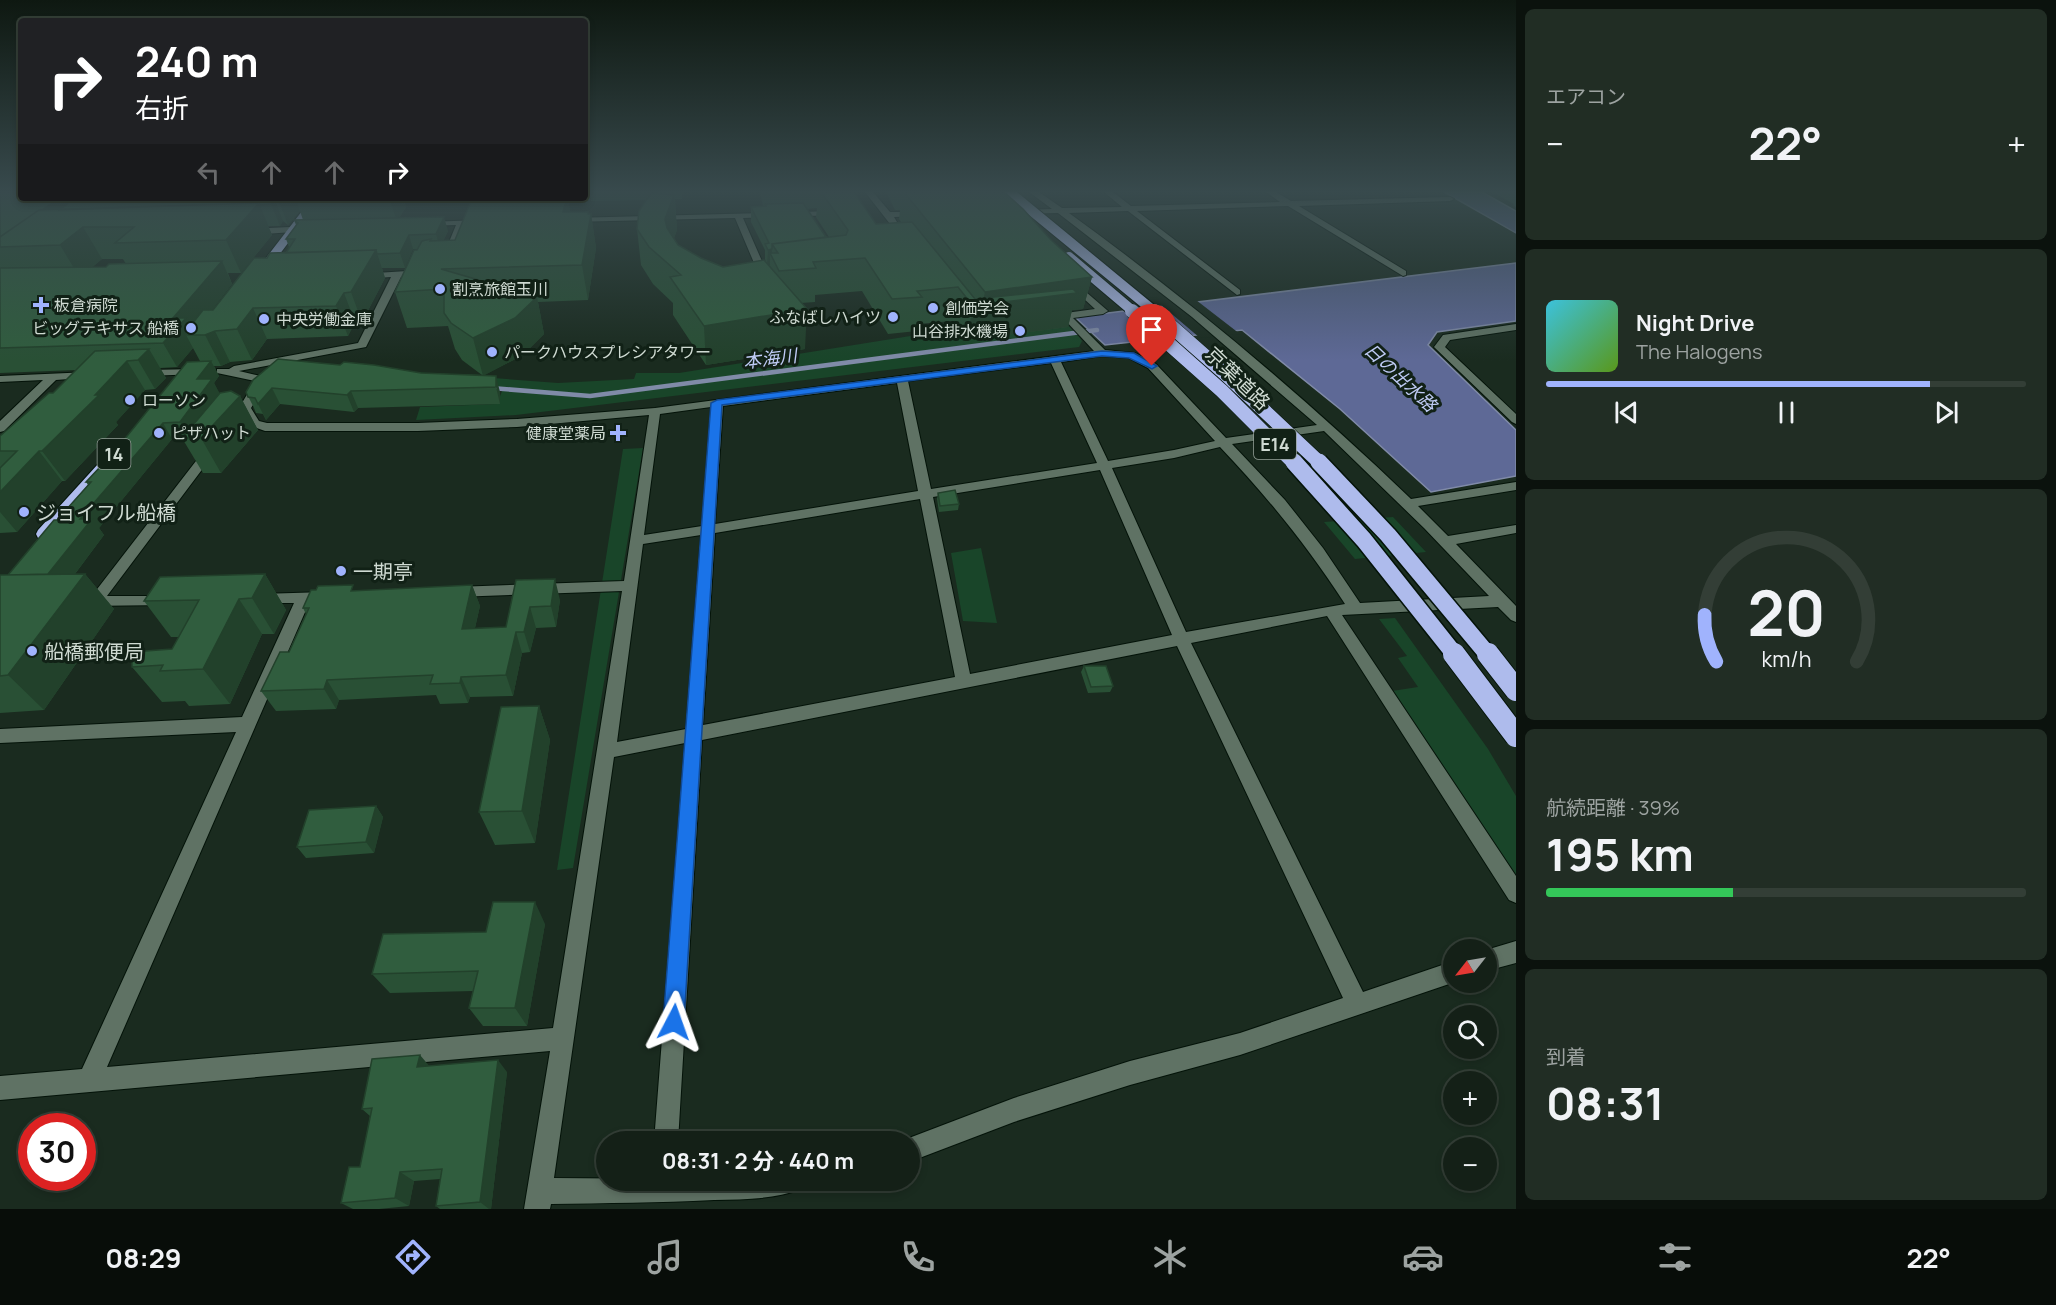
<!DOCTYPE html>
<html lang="ja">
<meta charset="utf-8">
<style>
body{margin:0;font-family:Manrope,"Noto Sans JP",sans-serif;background:#212d24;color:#f1f3f6;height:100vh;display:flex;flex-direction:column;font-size:22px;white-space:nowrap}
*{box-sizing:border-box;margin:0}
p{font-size:20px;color:#9da3a1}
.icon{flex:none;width:33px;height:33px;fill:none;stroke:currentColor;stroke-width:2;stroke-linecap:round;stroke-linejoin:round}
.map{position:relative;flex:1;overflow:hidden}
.details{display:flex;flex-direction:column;gap:9px;padding:9px;background:#0b120d;width:540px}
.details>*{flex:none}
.banner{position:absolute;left:18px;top:18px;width:570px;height:183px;border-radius:6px;box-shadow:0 3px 9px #0003,0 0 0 2px #333e36;background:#202124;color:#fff;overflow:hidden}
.needle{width:39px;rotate:239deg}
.controls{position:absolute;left:1443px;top:939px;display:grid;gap:12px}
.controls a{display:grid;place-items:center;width:54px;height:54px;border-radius:50%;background:#142017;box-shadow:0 3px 9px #0003,0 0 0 2px #333e36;font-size:30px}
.speed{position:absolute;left:18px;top:1113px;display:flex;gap:12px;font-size:30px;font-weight:700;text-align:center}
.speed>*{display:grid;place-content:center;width:78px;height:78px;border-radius:50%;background:#142017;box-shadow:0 3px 9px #0003,0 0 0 2px #333e36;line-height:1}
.speed .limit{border:9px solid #d22;background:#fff;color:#111}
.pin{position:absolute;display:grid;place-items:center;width:51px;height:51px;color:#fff;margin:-62px -26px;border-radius:50% 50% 50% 0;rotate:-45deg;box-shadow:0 0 6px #0007}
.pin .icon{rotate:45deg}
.me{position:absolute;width:66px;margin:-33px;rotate:4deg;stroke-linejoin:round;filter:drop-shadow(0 0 4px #0008)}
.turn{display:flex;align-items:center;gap:21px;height:126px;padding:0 18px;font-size:27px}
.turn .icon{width:78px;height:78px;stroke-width:2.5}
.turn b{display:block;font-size:42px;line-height:51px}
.lanes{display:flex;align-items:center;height:57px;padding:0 18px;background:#0003;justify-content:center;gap:30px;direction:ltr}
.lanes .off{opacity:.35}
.big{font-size:45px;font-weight:700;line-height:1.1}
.details .widget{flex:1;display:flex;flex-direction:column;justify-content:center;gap:9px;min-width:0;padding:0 21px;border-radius:9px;background:#212d24}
.details .dial{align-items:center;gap:0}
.dial svg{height:156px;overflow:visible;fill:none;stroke:#333e36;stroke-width:7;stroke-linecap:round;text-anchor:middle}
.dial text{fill:#f1f3f6;stroke:none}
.song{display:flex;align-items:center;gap:18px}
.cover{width:72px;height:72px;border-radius:9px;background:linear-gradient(135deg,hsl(190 70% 55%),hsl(90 70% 35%))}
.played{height:6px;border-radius:3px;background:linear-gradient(90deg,#a0b3fd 80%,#333e36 80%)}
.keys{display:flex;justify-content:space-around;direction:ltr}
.heat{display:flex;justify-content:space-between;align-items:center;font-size:33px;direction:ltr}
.charge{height:9px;border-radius:4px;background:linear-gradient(90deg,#34c759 39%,#333e36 0)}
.trip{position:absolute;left:596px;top:1131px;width:324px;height:60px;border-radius:30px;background:#142017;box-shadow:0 3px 9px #0003,0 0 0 2px #333e36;font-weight:700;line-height:60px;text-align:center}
.tab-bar{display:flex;height:96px;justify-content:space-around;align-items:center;background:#080d09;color:#9da3a1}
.tab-bar .icon{width:42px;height:42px}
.tab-bar .current{color:#a0b3fd}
.tab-bar b{font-size:27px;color:#f1f3f6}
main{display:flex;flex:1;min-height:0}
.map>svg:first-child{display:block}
</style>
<main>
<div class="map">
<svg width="1516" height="1209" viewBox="0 0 1516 1209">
<rect width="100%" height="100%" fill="#1a2b1f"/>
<path fill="#194529" d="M1066,323L1080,338L1082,341L1079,347L516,415L416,420L420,407L497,404L502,391L449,387L362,368L558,383L634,379L636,373H679L954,329L958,336Z
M643,448L573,868L557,870L623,449Z
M1393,517L1426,552L1355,559L1324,522Z
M981,548L997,623L963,621L951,553Z
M1395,618L1488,749L1516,796V880L1392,691L1418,687L1398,658L1407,656L1379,619Z"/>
<path fill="#5e6996" stroke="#808ba8" stroke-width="1.5" d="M1444,192H1482L1516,211V233Z
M1516,263V321L1437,332L1428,345L1516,430V476L1431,492L1340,409L1242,330L1105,345L1075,317Z"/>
<path fill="#1a2b1f" d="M1196,300L1240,334L1200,338L1160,304Z"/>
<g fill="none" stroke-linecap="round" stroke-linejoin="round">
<path stroke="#808ba8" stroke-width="4.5" d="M491,388L590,396L1097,330"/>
<defs>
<path id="minor" d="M865,192H873L890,212H919L923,214L919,216L894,217L897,222L890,224Z
M1029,192H1039L1062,208L1122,207L1104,192H1113L1131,206L1280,202L1266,192H1276L1291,201L1450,197L1454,199L1450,201L1299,206L1406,271V275L1403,276L1288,206L1137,211L1240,290V294L1237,295L1128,211L1069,213C1189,300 1304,396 1411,499L1516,482V490L1418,506L1448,536L1516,525V533L1456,544L1516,606V622L1511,620L1498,607L1342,615L1516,876V903L1509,900L1327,616L1191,643L1363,992L1454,961L1455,982L1240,1055L1130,1085L1014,1122L909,1162V1142H900L909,1138L1014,1098L1130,1061L1240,1033L1343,998L1177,646L702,740L678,1142H654L685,743L614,757L554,1178L804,1180L801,1189C773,1200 743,1199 714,1200C659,1203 605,1203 551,1204L550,1209H524L550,1051L0,1100V1076L82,1069L236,732L0,743V729L242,717L294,603H255L253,599L260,594L326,592L333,597L326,602L309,603L107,1067L553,1028L622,591L455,597L448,592L455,587L624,581L649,415L517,427L418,431H265L251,426L239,408L255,381L217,373V369H229L234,366L358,343L391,277L363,279L360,278V274L423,270L426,271V275L401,277L366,347L239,371L265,377L267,383L251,408L259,421L267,423H418L517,419L655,408L1094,351L1064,319L1051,321L1046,318L1051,315L1095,309L1068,284L1066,282L1071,279L1108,311L1103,314L1073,318L1105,350L1135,353L1156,364L1226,438L1317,425L1192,317L1058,213L1018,214L1017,212L1021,210L1052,209ZM1102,356L1129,358L1148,368L1215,441L1174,450L1108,461L1061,362ZM1051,363L1097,463L931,489L908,381ZM897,383L918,491L715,524L723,406ZM711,407L702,526L644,535L660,414ZM1324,431L1424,528L1489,596L1360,603L1323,548L1285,500L1232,444ZM1220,447C1269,499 1306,544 1345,604L1186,632L1112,468L1174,458ZM1100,470L1172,635L970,674L933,497ZM920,499L955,677L703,725L715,533ZM701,535L686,729L617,742L643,544Z
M835,211L839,213L838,215L743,218L765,268L778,271L773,274L757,270L735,218L571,222L567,220L571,218Z
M481,220H484V224L464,225L450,259L446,262L442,259L456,225L427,226L423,224L427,222Z
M310,226V230L307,231L250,235L246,232L250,229Z
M1516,324V330L1450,340L1445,347L1516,414V424L1512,422L1434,347L1443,335Z
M198,369L202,370V374L144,376L139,373L144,370Z
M90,372L94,373V377L56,380L4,431L0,432V421L43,380L0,382V376Z
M210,447L216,451L107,596H164L169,597L171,601L169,605L84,606L82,602L84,598L91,597L206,448Z
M1516,941V963L1486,971V950Z"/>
<path id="highway" d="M312,198H322L264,275H256V271Z
M103,462L111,467L108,470L50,538H38L36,534L38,530L98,464Z"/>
</defs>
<use href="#minor" stroke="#041309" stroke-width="2"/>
<use href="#highway" stroke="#041309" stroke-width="2"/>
<use href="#minor" fill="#5f7264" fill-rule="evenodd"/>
<use href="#highway" fill="#aebbec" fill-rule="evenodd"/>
<defs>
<path id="highway-bridge-far3" d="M1009,192L1155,312
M1069,257L1134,312"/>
<path id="highway-bridge-far2" d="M1132,311L1222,391L1295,464
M1154,311L1222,371L1321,464"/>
<path id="highway-bridge-far1" d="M1294,462L1364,540L1456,656
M1319,462L1388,535L1489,656"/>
<path id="highway-bridge" d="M1454,654L1516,736
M1488,654L1516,690"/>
</defs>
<use href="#highway-bridge-far3" stroke="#041309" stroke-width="12" stroke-linecap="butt"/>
<use href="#highway-bridge-far2" stroke="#041309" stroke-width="15" stroke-linecap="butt"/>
<use href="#highway-bridge-far1" stroke="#041309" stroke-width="20" stroke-linecap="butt"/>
<use href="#highway-bridge" stroke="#041309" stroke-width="24" stroke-linecap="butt"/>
<use href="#highway-bridge-far3" stroke="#aebbec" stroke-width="10"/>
<use href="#highway-bridge-far2" stroke="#aebbec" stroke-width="14"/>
<use href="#highway-bridge-far1" stroke="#aebbec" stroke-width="17"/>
<use href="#highway-bridge" stroke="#aebbec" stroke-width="22"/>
</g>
<path fill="#295035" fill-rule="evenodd" d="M0,192L21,198H403L406,207L399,218L448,231L443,241L455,240L570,212H588V214H591L596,248L588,300L538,302L544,334L523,355L484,375L500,392V404L358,408L354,412L280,404L266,420L263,414L256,413L254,408L246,392L253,380L421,373L482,375L462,360L455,349L448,326L407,328L395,292L418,249H413L405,268H382L385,278L362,322H355L348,336L267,339L252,360L230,362L221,366H214L219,376L214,383L219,393L240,396L258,430L221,473H203L182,438L172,439L99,528L104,535L75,574H85L114,609L44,710L0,713V575H8L88,485L86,482L200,361L193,348L177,367L160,368L166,378L155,389L145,390L116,422L118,425L65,481H62L17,532L0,533V436L53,393L76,370L0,373ZM300,211L303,220H294L296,225L286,239L289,247L286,253L267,258L212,310L232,284L228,273H241L272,235L268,226H280L283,221L288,225ZM102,259H123L126,264L106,267H92Z
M590,192H682V199H675L677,230L674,238L678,245L701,258L723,267L766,263L765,259V250L751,222V207L763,206L760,192H854L876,224L901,222L899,219L900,210H895L886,192H1004L1051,240L1092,277L1083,309L1072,310L1068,327L967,340L952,321L918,324L917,331L888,334L862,291L815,295V302L801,303L805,349L706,365L673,315V303L653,284L641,265L637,229L646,200L591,201ZM817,208L816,217L829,237H826L807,209Z
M1492,192H1516V207L1513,205L1514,204Z
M938,493L959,504L958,510L939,512L937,499Z
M265,574L286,610L274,634H262L230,704L189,706L185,701L162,702L132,667L172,649L179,637H171L144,601Z
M516,580L560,600L556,627L536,628L530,652L522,653L513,696L470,697L468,703L440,704L436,695L339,700L336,709L276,711L261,691L289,652L306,614L303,608L356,591L472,585L480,606L475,628L506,627Z
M1084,666L1113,686L1110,692L1088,693L1081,672Z
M539,706L550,740L535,843L495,845L479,812Z
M376,806L383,817L374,853L306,858L297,847Z
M545,924L527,1026H483L469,1008L473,991L390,993L372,974Z
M430,1066L507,1072L491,1209H440L436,1206L440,1179L414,1181L409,1206L379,1209H353L341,1203L360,1167L370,1116L362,1109Z"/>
<path fill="#22412b" d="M674,195L677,230L668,255L665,219Z
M59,198H99L0,240Z
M285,198H310L297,203L300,211L288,225L280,204Z
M392,198H403L406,207L397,222L390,200Z
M567,198H568L573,227L563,212Z
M275,200L283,221L280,226L271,204Z
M259,203L272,235L241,273L226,240Z
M588,212L590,223L591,214L596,248L588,300L582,265Z
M444,217L448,231L440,248L436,234Z
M83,227L102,259L80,278L60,245Z
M409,235L413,249L405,268L400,253Z
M772,249V257L770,253V265L767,266L768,250Z
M376,250L385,278L362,322L351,292Z
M222,261L232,284L194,333H185L193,348L177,367L163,343L173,318Z
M1092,277L1083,309L1072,310L1068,327L967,340L973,306L982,305L985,292Z
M344,293L355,322L348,336L336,306Z
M537,297L544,334L523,355L483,376L473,338Z
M253,308L267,339L252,360L237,329Z
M807,309L805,349L706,365L704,326Z
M215,331L230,362L221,366L205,335Z
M149,349L166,378L155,389L138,360Z
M127,361L145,390L116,422L118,425L65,481L42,451Z
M211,361L219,376L214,383L220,394L189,438L180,422L197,379Z
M496,376L500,392V404L496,387Z
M272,388L280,404L266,420L258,404Z
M351,391L358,408L354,412L347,395Z
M240,396L258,430L221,473L201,438Z
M163,423L172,439L99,528L104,535L59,595L44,579L80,519Z
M39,451L62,481L17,532L0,512V492Z
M85,574L114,609L44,710L8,675Z
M265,574L286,610L274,634L252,598Z
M555,579L560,600L556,627L551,606Z
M472,585L480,606L470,649L462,629Z
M239,599L262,634L230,704L203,669Z
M530,607L536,628L530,652L524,632Z
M516,632L522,653L513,696L506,675Z
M461,677L470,697L468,703L460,683Z
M327,680L339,700L336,709L324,689Z
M539,706L550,740L535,843L522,811Z
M376,806L383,817L374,853L366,842Z
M535,902L545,924L527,1026L515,1008Z
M420,1055L431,1068L417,1067Z
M498,1060L507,1072L491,1209H489L480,1202Z
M400,1172L414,1181L409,1206L395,1198Z"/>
<path fill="#305d3e" stroke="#22412b" stroke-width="1.5" d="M0,192H21V198H59L42,210H39L0,237Z
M821,192H854L876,224L912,222L975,299L1073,289L1077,293L973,306L958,287L917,291L922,297L892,299L865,258L813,262L816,268L779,271L770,253H778L772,244L846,235L848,230Z
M904,192H1004L1023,209L1051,240L1092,277L985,292Z
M651,193L674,195L665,219L667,228L678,245L701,258L723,267L764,260L807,309L704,326L670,277L681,275L649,247L637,229L639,211Z
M75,198H285L280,204L275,200L271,204L260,205L259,203L60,210Z
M301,198H392L390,200L297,203Z
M510,198H567L563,212H588V214H591L582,265L441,269L537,297L515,318L473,338L451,323L444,313V289L395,292L414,250H417L422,241L431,239L430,241L455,240L471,201L509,200Z
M259,203L226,240L115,243L134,227H83L60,245L0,247V237L39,210Z
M803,203L826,237L772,244V249L768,250L765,244L769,243L751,207L766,206L765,204Z
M444,217L436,234L409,235L400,253L377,254L376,250L286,253L295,239H286L298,223L294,220Z
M376,250L351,292L344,293L336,306L253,308L237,329L215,331L205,335H187L185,333L203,310H213L254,258H267L270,253Z
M222,261L173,318H186L163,343L0,348V268L106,267L109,264Z
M149,349L138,360L127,361L95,395H99L42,451H39L0,492V468L17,451H0V436L49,393H53L95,351Z
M278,359L340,365L344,362L374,365L421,373L496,376V387L351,391L347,395L272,388L258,404L255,398L248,397L246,392L253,380Z
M211,361L197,379H212L180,422L163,423L80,519H92L48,574L8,575L54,520H57L91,482H86L115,451L187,362Z
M231,391L240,396L201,438H182L220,393Z
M955,490L959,504L940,506L938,493Z
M85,574L8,675L0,676V575Z
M265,574L252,598L239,599L203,669L160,671L163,665L132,667V652L172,649L199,600L144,601L160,577Z
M555,579L551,606L530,607L524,632H516L506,675L461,677L460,683L430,684L433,675L327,680L324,689L261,691L280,652H289L309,608H303L311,590H316L318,586L353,585L351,591L472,585L462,629L506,627L516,580Z
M1084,666H1106L1113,686L1091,687Z
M539,706L522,811L479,812L501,707Z
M376,806L366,842L297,847L309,810Z
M493,902H535L515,1008H469L478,971L372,974L383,934L486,932Z
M420,1055L417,1067L498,1060L480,1202L436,1206L442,1169L400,1172L395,1198L341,1203L349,1167H360L372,1108L362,1109L372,1059Z"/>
<linearGradient id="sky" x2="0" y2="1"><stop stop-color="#0e1811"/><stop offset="0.53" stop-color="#384a4d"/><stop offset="1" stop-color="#384a4d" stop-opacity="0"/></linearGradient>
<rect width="1516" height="361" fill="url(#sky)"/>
<path fill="#1a73e8" stroke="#114b97" stroke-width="1.5" d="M1102,351L1134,353L1157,366L1152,369L1129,358L1102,356L722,405L684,1022L681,1029L674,1032L666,1029L663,1022L711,403L717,400Z"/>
<g fill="#a0b3fd" stroke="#112116" stroke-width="2">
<circle cx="440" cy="289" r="6"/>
<path d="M38 296h6v6h6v6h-6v6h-6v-6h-6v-6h6z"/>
<circle cx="933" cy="308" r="6"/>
<circle cx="893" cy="317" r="6"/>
<circle cx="264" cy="319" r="6"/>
<circle cx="191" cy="328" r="6"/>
<circle cx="1020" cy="331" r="6"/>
<circle cx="492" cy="352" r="6"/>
<circle cx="130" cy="400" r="6"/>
<circle cx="159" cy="433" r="6"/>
<path d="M615 424h6v6h6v6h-6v6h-6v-6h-6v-6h6z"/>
<circle cx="24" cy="512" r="6"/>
<circle cx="341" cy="571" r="6"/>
<circle cx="32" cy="651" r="6"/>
</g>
<g text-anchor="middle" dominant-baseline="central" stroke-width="6" stroke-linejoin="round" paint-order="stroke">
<g font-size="16" fill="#cfdad2" stroke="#112116" text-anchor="start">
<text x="452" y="289">割烹旅館玉川</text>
<text x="54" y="305">板倉病院</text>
<text x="945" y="308">創価学会</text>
<text x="881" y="317" text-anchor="end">ふなばしハイツ</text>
<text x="276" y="319">中央労働金庫</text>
<text x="179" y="328" text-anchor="end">ビッグテキサス 船橋</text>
<text x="1008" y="331" text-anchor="end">山谷排水機場</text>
<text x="504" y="352">パークハウスプレシアタワー</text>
<text x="142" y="400">ローソン</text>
<text x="171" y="433">ピザハット</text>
<text x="606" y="433" text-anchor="end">健康堂薬局</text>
</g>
<g font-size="18" font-style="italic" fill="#bfcbf5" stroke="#112116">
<text transform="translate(770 358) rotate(-7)">本海川</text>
<text transform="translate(1401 377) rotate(43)">日の出水路</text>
</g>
<g fill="#112116" stroke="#96a29a" stroke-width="1.5">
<rect x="1254" y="429" width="42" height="30" rx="4.5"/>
<rect x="97.5" y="439" width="33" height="30" rx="4.5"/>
</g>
<g font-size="18" font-weight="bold" fill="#cfdad2">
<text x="1275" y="444">E14</text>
<text x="114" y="454">14</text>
</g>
<g font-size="20" fill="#cfdad2" stroke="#112116">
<text transform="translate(1238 378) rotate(44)">京葉道路</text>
</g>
<g font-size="20" fill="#cfdad2" stroke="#112116" text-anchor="start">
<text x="36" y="512">ジョイフル船橋</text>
<text x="353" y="571">一期亭</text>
<text x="44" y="651">船橋郵便局</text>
</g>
</g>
</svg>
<div class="controls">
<a><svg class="needle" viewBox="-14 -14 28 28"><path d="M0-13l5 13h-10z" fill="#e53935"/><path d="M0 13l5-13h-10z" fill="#9da3a1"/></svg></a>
<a><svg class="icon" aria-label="search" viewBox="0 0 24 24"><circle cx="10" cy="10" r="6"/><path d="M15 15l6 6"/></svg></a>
<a>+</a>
<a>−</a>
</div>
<div class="speed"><div class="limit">30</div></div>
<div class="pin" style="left:1152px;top:366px;background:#d93025"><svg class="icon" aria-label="arrive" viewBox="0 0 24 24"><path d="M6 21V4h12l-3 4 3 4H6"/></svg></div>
<svg class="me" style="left:674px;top:1022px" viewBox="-20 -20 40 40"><path d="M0-17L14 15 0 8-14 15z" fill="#1a73e8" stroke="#fff" stroke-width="4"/></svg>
<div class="trip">08:31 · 2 分 · 440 m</div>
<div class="banner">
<div class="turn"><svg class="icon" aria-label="right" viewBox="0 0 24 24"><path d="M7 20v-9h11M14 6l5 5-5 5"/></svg><div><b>240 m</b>右折</div></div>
<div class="lanes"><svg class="icon off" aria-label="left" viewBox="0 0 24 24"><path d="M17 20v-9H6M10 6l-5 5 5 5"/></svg><svg class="icon off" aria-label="ahead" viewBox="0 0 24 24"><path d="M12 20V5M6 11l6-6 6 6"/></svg><svg class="icon off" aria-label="ahead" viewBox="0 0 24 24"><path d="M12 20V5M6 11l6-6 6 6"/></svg><svg class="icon" aria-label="right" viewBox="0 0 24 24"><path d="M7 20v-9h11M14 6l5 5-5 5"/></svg></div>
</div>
</div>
<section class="details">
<div class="widget"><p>エアコン</p>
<div class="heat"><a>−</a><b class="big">22°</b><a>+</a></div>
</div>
<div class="widget">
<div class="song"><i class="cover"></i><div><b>Night Drive</b><p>The Halogens</p></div></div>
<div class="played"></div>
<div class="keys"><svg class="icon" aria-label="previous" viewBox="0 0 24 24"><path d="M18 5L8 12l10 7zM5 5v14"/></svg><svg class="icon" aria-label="pause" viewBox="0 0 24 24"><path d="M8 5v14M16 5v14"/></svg><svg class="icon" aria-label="next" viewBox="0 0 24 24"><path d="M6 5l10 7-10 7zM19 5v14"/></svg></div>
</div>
<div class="widget dial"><svg viewBox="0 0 100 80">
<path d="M14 69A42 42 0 1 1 86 69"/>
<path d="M14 69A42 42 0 0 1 8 45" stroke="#a0b3fd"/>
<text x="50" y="56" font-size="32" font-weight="700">20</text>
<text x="50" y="72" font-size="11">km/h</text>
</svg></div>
<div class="widget"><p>航続距離 · 39%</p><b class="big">195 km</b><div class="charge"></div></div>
<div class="widget"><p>到着</p><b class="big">08:31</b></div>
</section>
</main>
<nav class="tab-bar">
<b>08:29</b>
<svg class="icon current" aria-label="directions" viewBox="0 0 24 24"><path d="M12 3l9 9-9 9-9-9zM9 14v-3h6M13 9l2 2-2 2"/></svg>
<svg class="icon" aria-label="music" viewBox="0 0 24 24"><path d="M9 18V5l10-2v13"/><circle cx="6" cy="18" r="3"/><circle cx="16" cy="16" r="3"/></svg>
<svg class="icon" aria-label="phone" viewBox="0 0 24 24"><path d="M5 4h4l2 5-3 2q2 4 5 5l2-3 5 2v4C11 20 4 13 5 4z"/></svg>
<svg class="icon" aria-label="climate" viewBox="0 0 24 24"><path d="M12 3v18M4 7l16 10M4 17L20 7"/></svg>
<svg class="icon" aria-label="car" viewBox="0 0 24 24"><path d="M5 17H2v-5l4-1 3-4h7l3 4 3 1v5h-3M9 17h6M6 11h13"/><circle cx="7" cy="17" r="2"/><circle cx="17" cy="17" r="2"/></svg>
<svg class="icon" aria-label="filters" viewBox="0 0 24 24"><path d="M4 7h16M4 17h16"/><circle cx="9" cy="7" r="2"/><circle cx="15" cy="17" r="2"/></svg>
<b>22°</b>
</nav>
